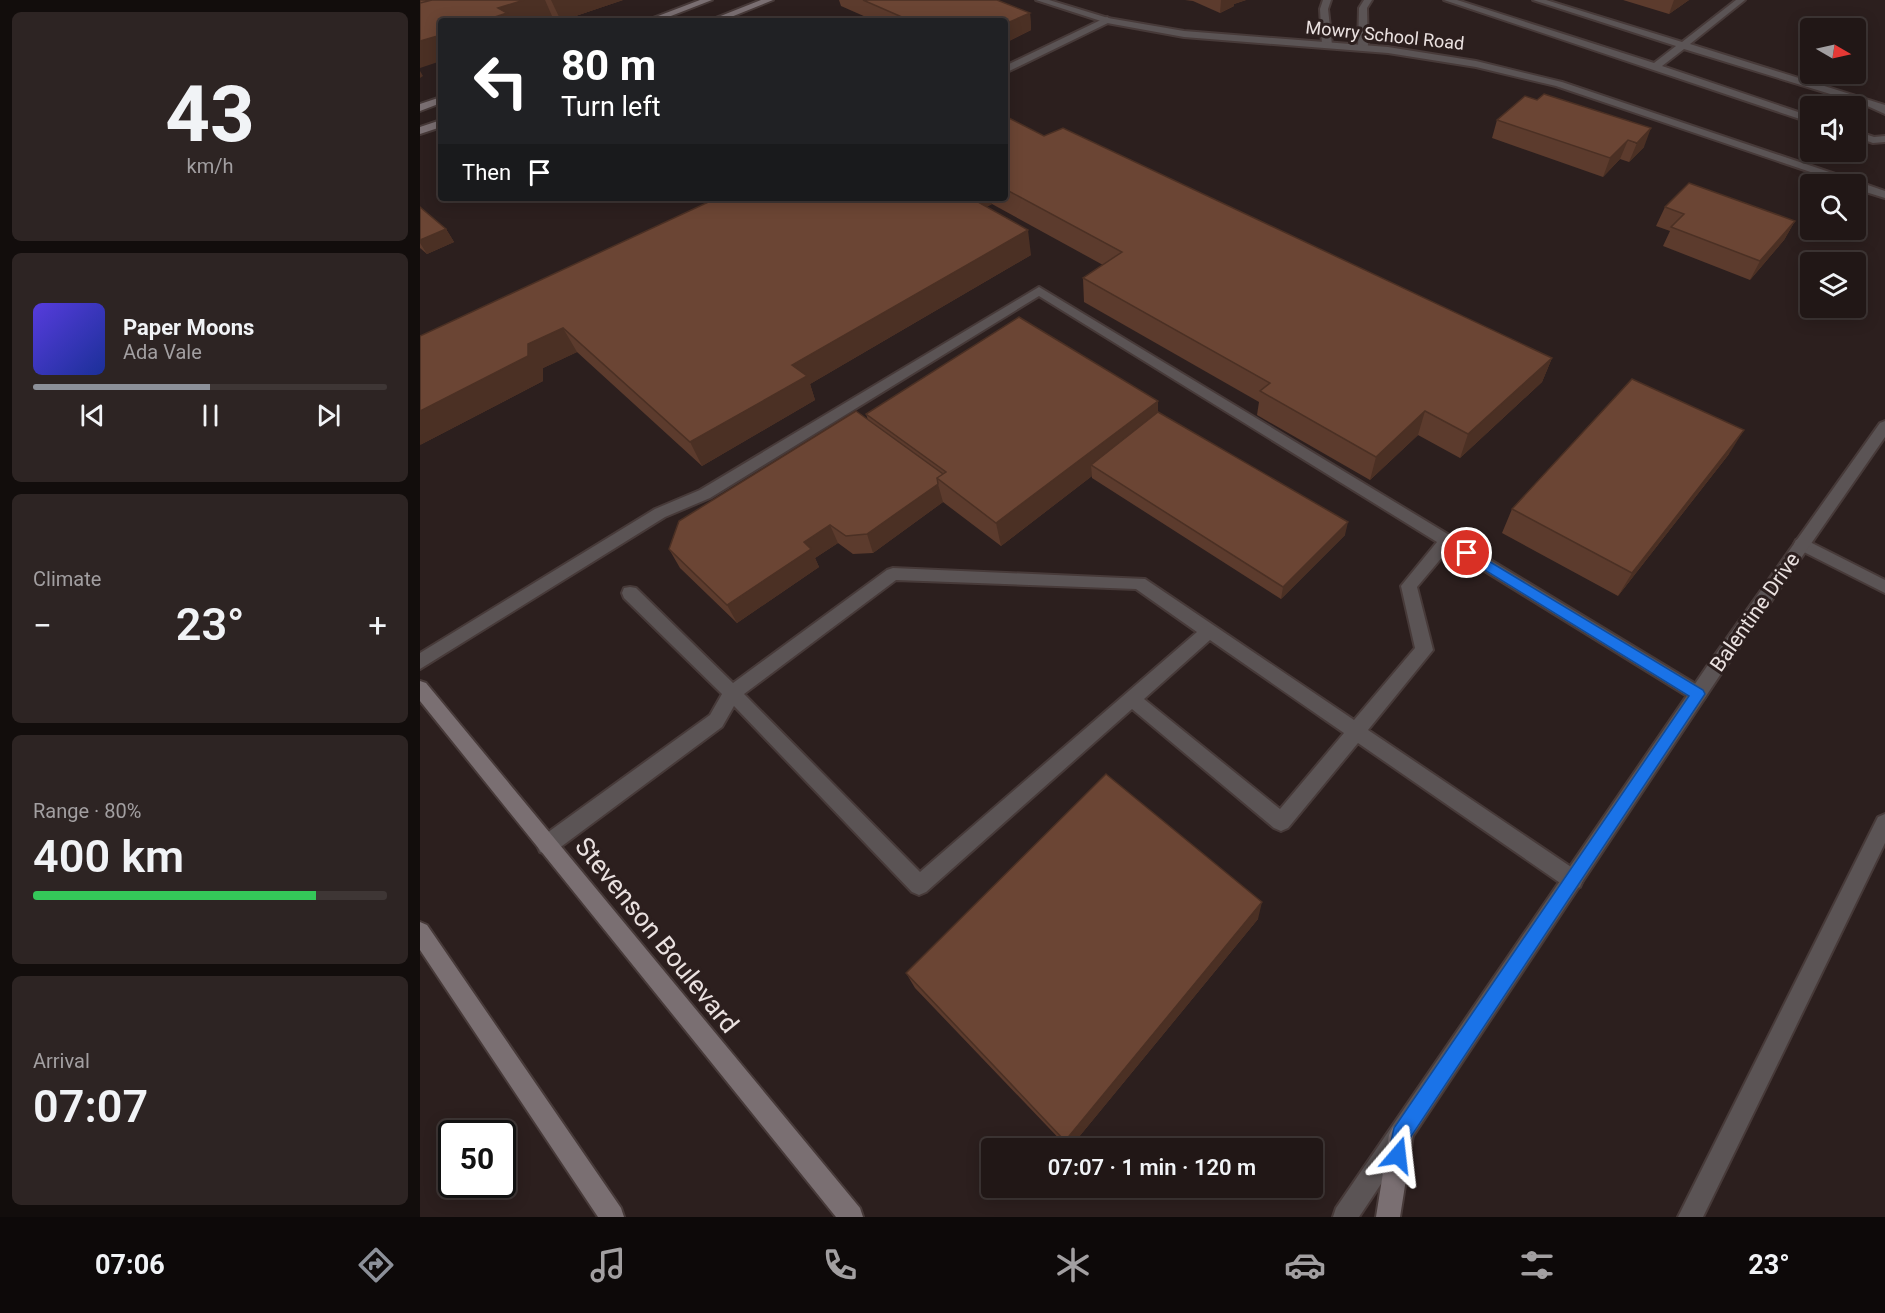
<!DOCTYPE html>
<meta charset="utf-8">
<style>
body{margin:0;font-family:Roboto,sans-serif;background:#2d2423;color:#f1f3f6;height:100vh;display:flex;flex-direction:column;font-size:22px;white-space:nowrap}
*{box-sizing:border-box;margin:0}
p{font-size:20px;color:#a29fa1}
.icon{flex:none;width:33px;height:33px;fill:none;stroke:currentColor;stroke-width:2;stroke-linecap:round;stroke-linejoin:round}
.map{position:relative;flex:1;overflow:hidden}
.side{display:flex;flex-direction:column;gap:12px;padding:12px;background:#120d0c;width:420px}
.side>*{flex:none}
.banner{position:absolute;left:18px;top:18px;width:570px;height:183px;border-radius:6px;box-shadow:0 3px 15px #0003,0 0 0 2px #3e3635;background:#202124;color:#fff;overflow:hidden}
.needle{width:39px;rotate:99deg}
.buttons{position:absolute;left:1380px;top:18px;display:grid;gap:12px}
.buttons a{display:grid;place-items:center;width:66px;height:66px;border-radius:6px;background:#211716;box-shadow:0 3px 15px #0003,0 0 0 2px #3e3635;font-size:30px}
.speed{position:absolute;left:18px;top:1120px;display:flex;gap:12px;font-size:30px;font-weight:700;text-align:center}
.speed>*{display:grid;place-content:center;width:78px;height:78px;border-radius:50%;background:#211716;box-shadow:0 3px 15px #0003,0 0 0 2px #3e3635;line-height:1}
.speed .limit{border:3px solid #111;border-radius:9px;background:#fff;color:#111}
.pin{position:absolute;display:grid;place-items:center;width:51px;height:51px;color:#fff;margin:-26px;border:3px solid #fff;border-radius:50%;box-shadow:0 2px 6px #0007}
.me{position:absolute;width:66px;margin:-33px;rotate:17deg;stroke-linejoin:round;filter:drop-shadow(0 0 4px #0008)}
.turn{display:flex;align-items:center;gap:21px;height:126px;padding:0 24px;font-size:27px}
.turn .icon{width:78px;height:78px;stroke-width:2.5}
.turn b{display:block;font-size:42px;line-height:51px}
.then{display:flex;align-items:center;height:57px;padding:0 24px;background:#0003;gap:12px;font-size:22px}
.big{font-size:45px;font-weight:600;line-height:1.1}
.side .card{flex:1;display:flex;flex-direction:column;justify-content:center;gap:9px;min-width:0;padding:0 21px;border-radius:9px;background:#2d2423}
.side .dial{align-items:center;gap:0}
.dial b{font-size:78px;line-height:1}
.song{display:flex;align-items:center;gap:18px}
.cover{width:72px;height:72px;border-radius:9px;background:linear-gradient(135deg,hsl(250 70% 55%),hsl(230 70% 35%))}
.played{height:6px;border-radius:3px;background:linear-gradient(90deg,#8c9099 50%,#3e3635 50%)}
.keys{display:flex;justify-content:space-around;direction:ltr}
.heat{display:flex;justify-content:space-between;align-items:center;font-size:33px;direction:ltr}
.charge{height:9px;border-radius:4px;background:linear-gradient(90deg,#34c759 80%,#3e3635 0)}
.trip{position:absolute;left:561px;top:1138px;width:342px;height:60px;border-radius:6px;background:#211716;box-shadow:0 3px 15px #0003,0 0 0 2px #3e3635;font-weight:600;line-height:60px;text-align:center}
.tabs{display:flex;height:96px;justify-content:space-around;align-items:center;background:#0d0909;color:#a29fa1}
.tabs .icon{width:42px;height:42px}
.tabs .active{color:#8c9099}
.tabs b{font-size:27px;color:#f1f3f6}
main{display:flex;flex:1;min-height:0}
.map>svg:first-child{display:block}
</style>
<main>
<section class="side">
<div class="card dial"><b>43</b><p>km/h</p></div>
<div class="card">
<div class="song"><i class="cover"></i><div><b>Paper Moons</b><p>Ada Vale</p></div></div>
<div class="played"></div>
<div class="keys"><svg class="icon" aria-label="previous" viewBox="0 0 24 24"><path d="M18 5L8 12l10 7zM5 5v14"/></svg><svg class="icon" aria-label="pause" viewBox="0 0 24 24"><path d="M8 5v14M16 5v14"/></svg><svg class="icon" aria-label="next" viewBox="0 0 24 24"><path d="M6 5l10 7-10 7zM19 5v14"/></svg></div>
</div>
<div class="card"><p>Climate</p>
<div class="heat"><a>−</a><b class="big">23°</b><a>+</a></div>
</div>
<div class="card"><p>Range · 80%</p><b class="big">400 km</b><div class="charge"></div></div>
<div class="card"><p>Arrival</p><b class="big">07:07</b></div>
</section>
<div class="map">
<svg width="1465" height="1217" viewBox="0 0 1465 1217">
<rect width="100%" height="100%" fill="#2c1f1e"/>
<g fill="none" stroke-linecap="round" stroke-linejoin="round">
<defs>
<path id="service" d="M903,0H911L908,9L912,45L907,48L902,45L900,9Z
M944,0H952L947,8L948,48L943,51L938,48L939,8Z
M1024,0H1037L1234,63L1256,46L1113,0H1126L1262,42L1316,0H1325L1270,44L1465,105V114L1443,104L1264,49L1242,66L1390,116V122L1386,121Z
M687,17L692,20L690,22L585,73V66Z
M1436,131L1454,137L1465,136V142L1453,143L1436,137Z
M619,287L1284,689L1287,694L1284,699L1278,701L1272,699L1029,549L997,587L1013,650L948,730L1160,873L1163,880L1160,887L1153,890L1146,887L938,743L868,828L861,831L854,828L712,709L506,892L499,895L492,892L314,706L302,727L134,852L127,854L120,852L117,845L120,838L290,715L302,694L204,598L202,593L204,588L210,587L216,588L313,683L467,570L473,568L725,579L934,720L995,648L981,586L1017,542L619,296L290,498L245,517L0,669V653L235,509L280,490ZM476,580L716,589L777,632L500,872L324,694ZM790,640L924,733L860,809L724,699Z
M1382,538L1465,580V593L1376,548L1374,544L1376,540Z
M1465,814V843L1283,1217H1258L1458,817Z"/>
<path id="tertiary" d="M616,0H629L688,18L764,31L968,47L1056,61L1142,82L1439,182L1465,191V198L1436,189V184H1426L1136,86L1056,67L968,53L764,37L687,23Z
M1465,421V437L1302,672L939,1217H913L916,1208L1290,662L1460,423Z"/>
<path id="secondary" d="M280,0H292L238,21H225Z
M341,0H353L301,21H288Z
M21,97V103L0,111V104Z
M21,120V127L0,134V127Z
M0,681L6,683L440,1208L443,1217H416L0,701Z
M0,922L7,925L201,1208L204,1217H178L0,950Z
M981,1123L989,1127L993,1135L980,1217H956L969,1135L973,1127Z"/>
</defs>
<use href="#service" stroke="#473a39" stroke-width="4"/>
<use href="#tertiary" stroke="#473a39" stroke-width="4"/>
<use href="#secondary" stroke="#473a39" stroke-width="4"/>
<use href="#service" fill="#5b5455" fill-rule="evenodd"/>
<use href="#tertiary" fill="#5b5455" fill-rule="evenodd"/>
<use href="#secondary" fill="#7a6f72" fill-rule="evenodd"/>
</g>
<path fill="#5c3b2d" d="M0,0H203L141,21L132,16L117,21H21Z
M419,0H577L610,13L611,30L585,43V21H455L421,6Z
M765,0H826L814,4V6L800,13L773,1Z
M1203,0H1269L1249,14Z
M1117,100L1224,147L1209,162L1200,159L1183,177L1072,138L1077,120Z
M585,116L624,136L1132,358L1122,382L1040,458L998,435L950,480L837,415L839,402L664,302L663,278L683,265L572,204L566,207L611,255L390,384L395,400L282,466L157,352L123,368V381L0,445L297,198H585Z
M0,207L26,229L34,242L7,254L0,248Z
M1245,207L1375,221L1364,240L1330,280L1243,246L1250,231L1236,226Z
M738,412L925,535L861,599L672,478V476L581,546L523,502L453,553L433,554L418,543L395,558L399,567L317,623L260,568L249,549L448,420L446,414Z
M1309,454L1198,596L1082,533L1092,509Z
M838,919L649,1149L495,988L486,973Z"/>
<path fill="#4b3024" d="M104,0H125L132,16L117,21H63L78,8Z
M131,0H203L141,21Z
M801,0H826L814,4V6L800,13Z
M1254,0H1269L1249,14Z
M610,13L611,30L585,43V24Z
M21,35V61L0,68V41Z
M0,71L3,76L0,78Z
M1231,128L1224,147L1209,162L1217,143Z
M1208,140L1200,159L1183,177L1190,158Z
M543,198H571L572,204L546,217Z
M1375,221L1364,240L1330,280L1340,261Z
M26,229L34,242L7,254L0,243V240Z
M608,230L611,255L390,384L395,400L282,466L270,442L372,365Z
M143,328L157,352L123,368V381L0,445V411L108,344Z
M1132,358L1122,382L1040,458L1048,434Z
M738,401V425L671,465L672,476L581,546L576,523Z
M1005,411L998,435L950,480L956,457Z
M1324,430L1309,454L1198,596L1212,573Z
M518,484L523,502L453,553L447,534Z
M928,522L925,535L861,599L863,587Z
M410,525L418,543L395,558L399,567L317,623L307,605L384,542Z
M842,902L838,919L649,1149L645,1141Z"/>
<path fill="#6b4534" stroke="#4b3024" stroke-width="1.5" d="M0,0H12L0,3Z
M12,0H104L78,8L87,13L63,21H21V35L0,41V3Z
M443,0H577L610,13L585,24V21H491Z
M1124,94L1231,128L1217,143L1208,140L1190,158L1077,120L1105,96L1117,100Z
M585,116L624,136L643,128L1132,358L1048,434L1005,411L956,457L840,391L850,383L663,278L702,252L585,189Z
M1269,183L1375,221L1340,261L1251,227L1264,214L1245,207Z
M297,198H551L608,230L372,365L387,376L270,442L143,328L108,344V356L0,411V336Z
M0,207L26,229L0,240Z
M599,317L738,401L576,523L517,478L526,472L446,414Z
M1212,379L1324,430L1212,573L1092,509Z
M436,411L523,474L517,478L518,484L447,534L426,536L410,525L384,542L391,549L307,605L249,549L259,521Z
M738,412L928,522L863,587L671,465Z
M686,774L842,902L645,1141L486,973Z"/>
<path fill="#1a73e8" stroke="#114b97" stroke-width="1.5" d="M1047,548L1283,690L1285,694L990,1138L985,1162L978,1165L971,1162L968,1155L974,1128L1269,696L1042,556L1040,553Z"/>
<g text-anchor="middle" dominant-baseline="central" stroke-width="6" stroke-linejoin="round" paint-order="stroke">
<g font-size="18" fill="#eae1e0" stroke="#2c1f1e">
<text transform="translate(965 35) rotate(6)">Mowry School Road</text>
</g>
<g font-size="21" fill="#eae1e0" stroke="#2c1f1e">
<text transform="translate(1335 612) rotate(-55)">Balentine Drive</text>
</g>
<g font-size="26" fill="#eae1e0" stroke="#2c1f1e">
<text transform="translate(237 935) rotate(51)">Stevenson Boulevard</text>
</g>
</g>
</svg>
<div class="buttons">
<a><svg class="needle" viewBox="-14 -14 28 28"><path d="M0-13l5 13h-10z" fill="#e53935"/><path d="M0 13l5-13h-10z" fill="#a29fa1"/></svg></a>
<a><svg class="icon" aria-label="sound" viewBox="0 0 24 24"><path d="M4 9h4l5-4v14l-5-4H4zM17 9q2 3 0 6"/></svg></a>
<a><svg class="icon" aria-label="search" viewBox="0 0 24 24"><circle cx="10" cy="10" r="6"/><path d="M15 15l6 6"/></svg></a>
<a><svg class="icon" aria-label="layers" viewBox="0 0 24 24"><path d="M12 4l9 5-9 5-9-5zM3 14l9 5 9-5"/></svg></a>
</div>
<div class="speed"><div class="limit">50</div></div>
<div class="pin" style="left:1047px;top:553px;background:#d93025"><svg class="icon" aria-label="arrive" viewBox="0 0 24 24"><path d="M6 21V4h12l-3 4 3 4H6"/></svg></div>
<svg class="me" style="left:978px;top:1155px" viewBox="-20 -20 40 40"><path d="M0-17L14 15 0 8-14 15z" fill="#1a73e8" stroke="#fff" stroke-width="4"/></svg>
<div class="trip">07:07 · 1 min · 120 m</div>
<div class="banner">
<div class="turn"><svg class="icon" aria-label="left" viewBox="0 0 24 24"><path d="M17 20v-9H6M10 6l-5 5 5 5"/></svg><div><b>80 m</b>Turn left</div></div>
<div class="then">Then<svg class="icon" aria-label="arrive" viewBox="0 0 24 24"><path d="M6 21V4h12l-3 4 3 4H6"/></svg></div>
</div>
</div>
</main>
<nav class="tabs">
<b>07:06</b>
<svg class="icon active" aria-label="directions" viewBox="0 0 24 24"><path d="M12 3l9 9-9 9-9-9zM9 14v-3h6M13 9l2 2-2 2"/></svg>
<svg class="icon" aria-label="music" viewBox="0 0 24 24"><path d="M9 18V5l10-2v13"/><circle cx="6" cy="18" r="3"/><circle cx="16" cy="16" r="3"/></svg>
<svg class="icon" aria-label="phone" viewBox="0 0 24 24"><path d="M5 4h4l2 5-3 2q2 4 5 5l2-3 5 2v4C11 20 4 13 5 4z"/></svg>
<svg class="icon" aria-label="climate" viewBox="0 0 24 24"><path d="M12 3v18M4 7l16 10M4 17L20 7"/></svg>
<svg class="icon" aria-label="car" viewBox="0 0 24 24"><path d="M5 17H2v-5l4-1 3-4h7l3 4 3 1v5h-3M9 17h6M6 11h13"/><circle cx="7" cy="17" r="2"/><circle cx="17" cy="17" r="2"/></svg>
<svg class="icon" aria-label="filters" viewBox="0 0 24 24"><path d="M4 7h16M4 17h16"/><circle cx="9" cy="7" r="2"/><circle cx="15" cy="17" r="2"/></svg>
<b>23°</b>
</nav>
